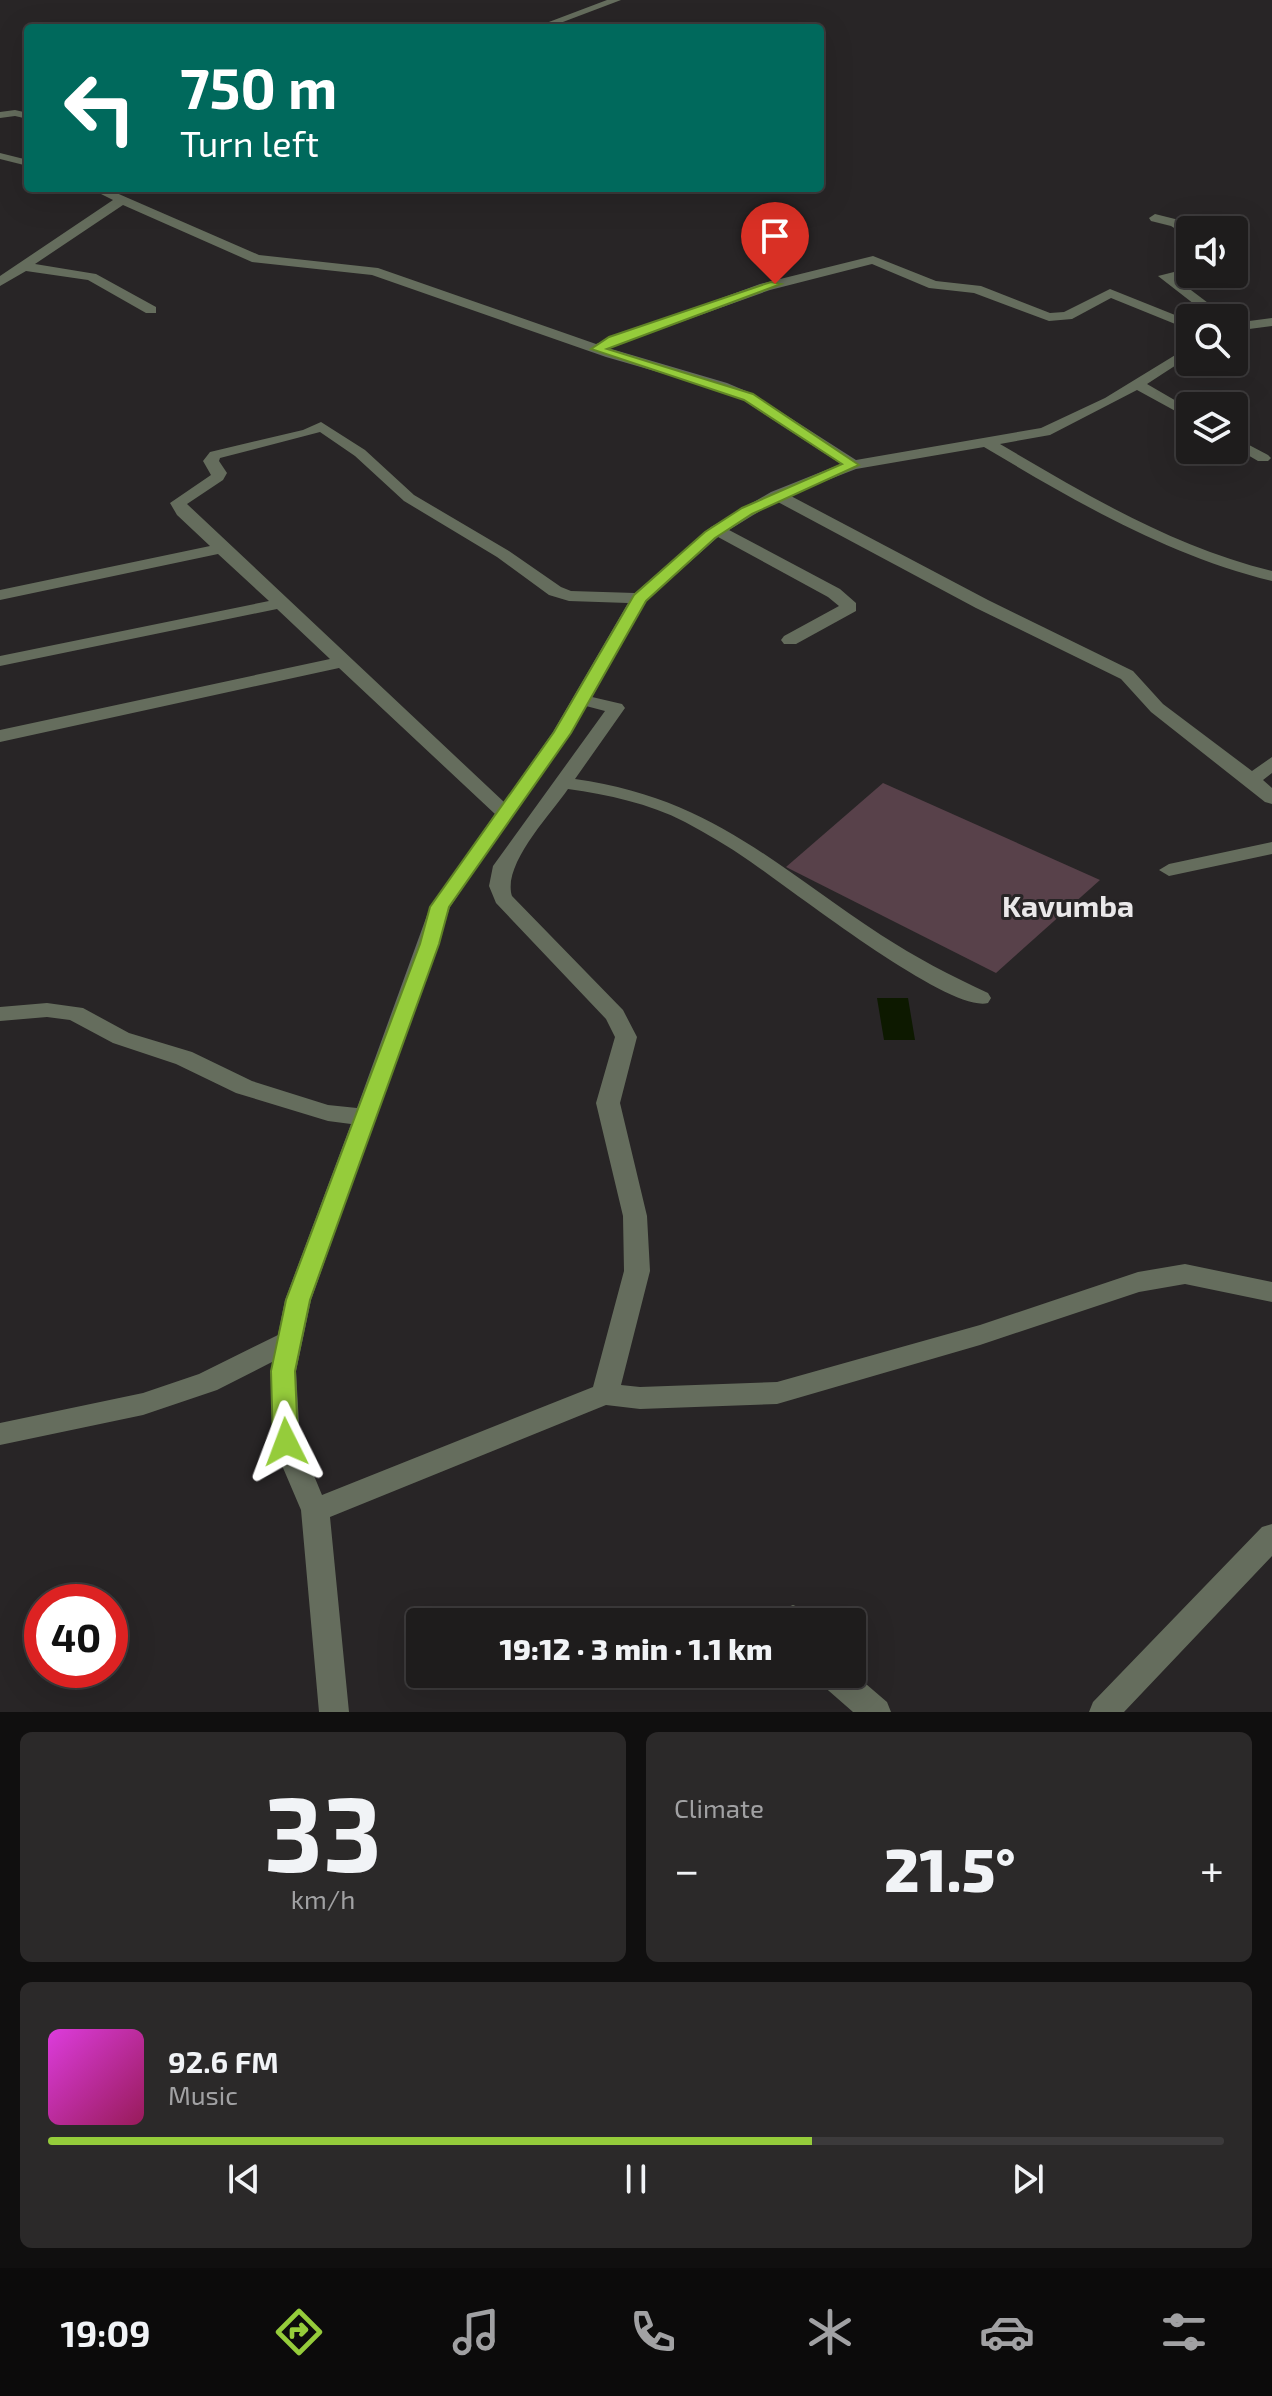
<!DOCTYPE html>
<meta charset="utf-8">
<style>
body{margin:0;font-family:"Exo 2",sans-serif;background:#2b2929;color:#f1f3f6;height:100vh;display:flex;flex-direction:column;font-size:30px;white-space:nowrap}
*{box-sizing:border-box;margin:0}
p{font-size:26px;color:#a1a1a3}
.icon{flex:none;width:44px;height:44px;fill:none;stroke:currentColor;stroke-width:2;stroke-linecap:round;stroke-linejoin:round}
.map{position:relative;height:1712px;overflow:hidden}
.side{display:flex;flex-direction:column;gap:20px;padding:20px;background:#100f0f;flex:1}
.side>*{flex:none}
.hud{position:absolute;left:24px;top:24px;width:800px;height:168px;border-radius:8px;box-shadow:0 8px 32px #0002,0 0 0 2px #3c3a3b;background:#00695c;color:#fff;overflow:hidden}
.tools{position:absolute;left:1176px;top:216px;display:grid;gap:16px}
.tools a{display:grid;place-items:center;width:72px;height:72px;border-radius:8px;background:#1e1c1c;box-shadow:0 8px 32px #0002,0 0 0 2px #3c3a3b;font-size:40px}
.speed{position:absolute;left:24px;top:1584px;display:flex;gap:16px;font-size:40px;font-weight:700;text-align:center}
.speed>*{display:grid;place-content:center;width:104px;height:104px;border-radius:50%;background:#1e1c1c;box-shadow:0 8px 32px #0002,0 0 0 2px #3c3a3b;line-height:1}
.speed .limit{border:12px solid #d22;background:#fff;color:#111}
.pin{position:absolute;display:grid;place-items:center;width:68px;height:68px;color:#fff;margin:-82px -34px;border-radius:50% 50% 50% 0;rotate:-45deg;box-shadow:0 0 8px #0007}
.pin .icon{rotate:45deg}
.me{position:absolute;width:88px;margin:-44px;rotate:357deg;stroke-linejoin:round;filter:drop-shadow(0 0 6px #0008)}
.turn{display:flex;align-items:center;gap:28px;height:168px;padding:0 24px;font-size:36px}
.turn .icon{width:104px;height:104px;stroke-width:2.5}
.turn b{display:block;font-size:56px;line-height:68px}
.big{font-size:60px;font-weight:800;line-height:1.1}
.side .tile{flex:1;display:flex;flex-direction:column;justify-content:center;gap:12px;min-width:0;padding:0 28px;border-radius:12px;background:#2b2929}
.side .dial{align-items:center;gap:0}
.dial b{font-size:104px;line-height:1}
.song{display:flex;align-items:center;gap:24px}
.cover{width:96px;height:96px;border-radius:12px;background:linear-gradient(135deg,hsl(300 70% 55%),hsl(330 70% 35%))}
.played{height:8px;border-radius:4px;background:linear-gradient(90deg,#95cc3b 65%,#3c3a3b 65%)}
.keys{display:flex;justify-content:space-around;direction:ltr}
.heat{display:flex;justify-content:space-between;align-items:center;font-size:44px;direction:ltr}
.side .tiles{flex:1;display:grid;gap:20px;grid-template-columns:1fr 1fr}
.tile:last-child{grid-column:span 2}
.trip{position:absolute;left:406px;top:1608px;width:460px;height:80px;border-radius:8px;background:#1e1c1c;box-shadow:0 8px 32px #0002,0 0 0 2px #3c3a3b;font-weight:800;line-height:80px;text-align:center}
.tabs{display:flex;height:128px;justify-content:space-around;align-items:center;background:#0c0b0b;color:#a1a1a3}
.tabs .icon{width:56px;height:56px}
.tabs .active{color:#95cc3b}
.tabs b{font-size:36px;color:#f1f3f6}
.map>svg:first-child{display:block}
</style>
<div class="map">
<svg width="1272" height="1712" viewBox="0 0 1272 1712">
<rect width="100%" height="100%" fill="#282526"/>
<path fill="#58414a" d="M883,783L1100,880L996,973L786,867Z"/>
<path fill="#0d1900" d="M877,998H908L915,1040H884Z"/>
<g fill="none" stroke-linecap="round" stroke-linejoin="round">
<path fill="#656d5d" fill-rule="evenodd" d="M607,0H621L547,28H533Z
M15,110L28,113V119L15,116L0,118V112Z
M0,153L28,160V166L0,159Z
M89,188H105L259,255L378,268L596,344L760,284L873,256L936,281L981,286L1050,313L1064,312L1110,289L1190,321V330L1111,298L1072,319L1049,321L974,293L929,288L872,264L770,290L608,348L727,383L753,394L856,460L1041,428L1105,398L1190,346V356L1147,384L1190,409V419L1137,390L1050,435L1000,444C1087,495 1173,547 1272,571V581C1166,555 1077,502 984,447L856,469L789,495L988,600L1133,671L1163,704L1252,771L1272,757V773L1263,780L1272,788V804L1265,802L1151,712L1121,679L976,608L776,501L729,530L840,589L856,603V611L796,644H784L781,640L784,636L839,606L828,597L718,537L646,601L592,697L622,704L625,708L575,779C710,798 773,864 881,935C915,957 951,976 988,993L991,998L988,1003C949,1014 787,886 748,860C728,846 707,834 685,822C648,803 609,795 568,789C550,815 502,865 512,896L623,1010L637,1037L620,1103L647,1216L650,1271L621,1385L640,1387L777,1382L980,1325L1138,1272L1185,1264L1272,1282V1302L1185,1284L1139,1292L980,1345L777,1404L640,1409L606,1405L330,1517L349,1712H319L301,1510L272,1442V1362L217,1390L143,1415L0,1445V1423L143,1393L199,1374L278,1335L285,1300L351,1124L328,1121L236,1093L176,1064L113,1043L70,1020L47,1017L0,1021V1007L47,1003L83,1008L129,1033L192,1052L252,1081L328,1105L357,1108L430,907L495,814L339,668L0,742V730L330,659L277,609L0,666V656L269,601L218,554L0,600V590L210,546L177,515L170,503L211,475L203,461L210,452L303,430L321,422L365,450L414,495L509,551L561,587L571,591L635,593L711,527L771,492L841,464L743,400L717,389L606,357L372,275L252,262L123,205L35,264L96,274L156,307V313H146L88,280L26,271L0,286V276L113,200ZM320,432L355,456L404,501L497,557L549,595L569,601L628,603L553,732L504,802L187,504L223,480L227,473L219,461L220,458ZM586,706L605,711L493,866L489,886L496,903L606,1019L615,1037L596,1103L623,1216L624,1271L593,1387L322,1495L300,1442L296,1371L311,1300L450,907Z
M1155,214L1179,220L1192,230L1190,238L1171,226L1151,221L1149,218Z
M1190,268V274L1194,275L1175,278L1228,318H1212L1158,276Z
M1272,318V326L1234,331V323Z
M1234,437L1268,455L1271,458L1268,461H1258L1234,447Z
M1272,842V854L1169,876L1159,870L1169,864Z
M1272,1524V1556L1124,1712H1089L1093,1702L1262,1527Z
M793,1605L803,1609L809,1622H779L783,1609Z
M852,1672L887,1702L891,1712H853L821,1684L817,1674Z"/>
</g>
<path fill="#95cc3b" stroke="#618526" stroke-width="2" d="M771,282L781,284L607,349L753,394L859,465L752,514L715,538L646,601L571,733L449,907L439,944L310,1300L295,1371L298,1442L295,1449L286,1452L277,1449L273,1442L271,1371L286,1300L420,944L430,907L554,732L634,595L705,532L742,508L842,464L744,400L591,349L609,337Z"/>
<g text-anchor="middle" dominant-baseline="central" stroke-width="6" stroke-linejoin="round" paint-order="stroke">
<g font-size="30" font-weight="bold" fill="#eae8e9" stroke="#282526">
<text x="1068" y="905">Kavumba</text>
</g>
</g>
</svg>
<div class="tools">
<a><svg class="icon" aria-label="sound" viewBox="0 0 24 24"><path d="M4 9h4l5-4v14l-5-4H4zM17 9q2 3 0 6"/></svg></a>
<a><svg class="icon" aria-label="search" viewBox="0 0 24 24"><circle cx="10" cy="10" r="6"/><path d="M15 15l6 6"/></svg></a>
<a><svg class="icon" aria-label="layers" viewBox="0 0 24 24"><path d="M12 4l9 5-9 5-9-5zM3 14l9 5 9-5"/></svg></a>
</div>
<div class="speed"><div class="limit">40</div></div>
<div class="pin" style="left:775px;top:284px;background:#d93025"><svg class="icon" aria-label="arrive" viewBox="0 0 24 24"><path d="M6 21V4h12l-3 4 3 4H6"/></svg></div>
<svg class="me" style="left:286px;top:1442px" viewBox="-20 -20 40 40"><path d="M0-17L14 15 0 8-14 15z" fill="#95cc3b" stroke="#fff" stroke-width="4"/></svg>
<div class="trip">19:12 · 3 min · 1.1 km</div>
<div class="hud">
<div class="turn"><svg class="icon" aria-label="left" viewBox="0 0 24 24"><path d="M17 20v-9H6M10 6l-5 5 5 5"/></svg><div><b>750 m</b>Turn left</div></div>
</div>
</div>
<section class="side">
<div class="tiles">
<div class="tile dial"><b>33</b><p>km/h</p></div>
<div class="tile"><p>Climate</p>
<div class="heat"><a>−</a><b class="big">21.5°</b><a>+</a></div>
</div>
<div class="tile">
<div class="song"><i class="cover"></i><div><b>92.6 FM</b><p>Music</p></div></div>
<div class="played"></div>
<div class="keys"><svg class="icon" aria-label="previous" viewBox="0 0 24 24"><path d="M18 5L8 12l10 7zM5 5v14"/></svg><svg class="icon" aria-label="pause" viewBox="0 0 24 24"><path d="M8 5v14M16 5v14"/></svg><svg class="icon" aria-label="next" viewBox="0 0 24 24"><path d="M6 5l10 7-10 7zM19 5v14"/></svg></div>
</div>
</div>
</section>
<nav class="tabs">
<b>19:09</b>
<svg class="icon active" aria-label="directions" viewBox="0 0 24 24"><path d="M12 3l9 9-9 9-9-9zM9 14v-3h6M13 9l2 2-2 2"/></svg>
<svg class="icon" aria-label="music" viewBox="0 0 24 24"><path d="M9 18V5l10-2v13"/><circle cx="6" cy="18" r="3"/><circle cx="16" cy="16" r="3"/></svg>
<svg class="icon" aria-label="phone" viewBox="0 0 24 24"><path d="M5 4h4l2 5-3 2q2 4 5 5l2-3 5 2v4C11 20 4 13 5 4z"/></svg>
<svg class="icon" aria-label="climate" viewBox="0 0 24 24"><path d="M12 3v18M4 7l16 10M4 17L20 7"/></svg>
<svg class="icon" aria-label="car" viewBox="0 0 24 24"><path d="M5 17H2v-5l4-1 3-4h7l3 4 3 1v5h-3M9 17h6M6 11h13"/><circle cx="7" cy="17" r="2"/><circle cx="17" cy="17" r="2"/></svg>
<svg class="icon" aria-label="filters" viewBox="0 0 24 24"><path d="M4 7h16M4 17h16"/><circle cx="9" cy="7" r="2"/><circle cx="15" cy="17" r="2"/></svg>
</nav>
